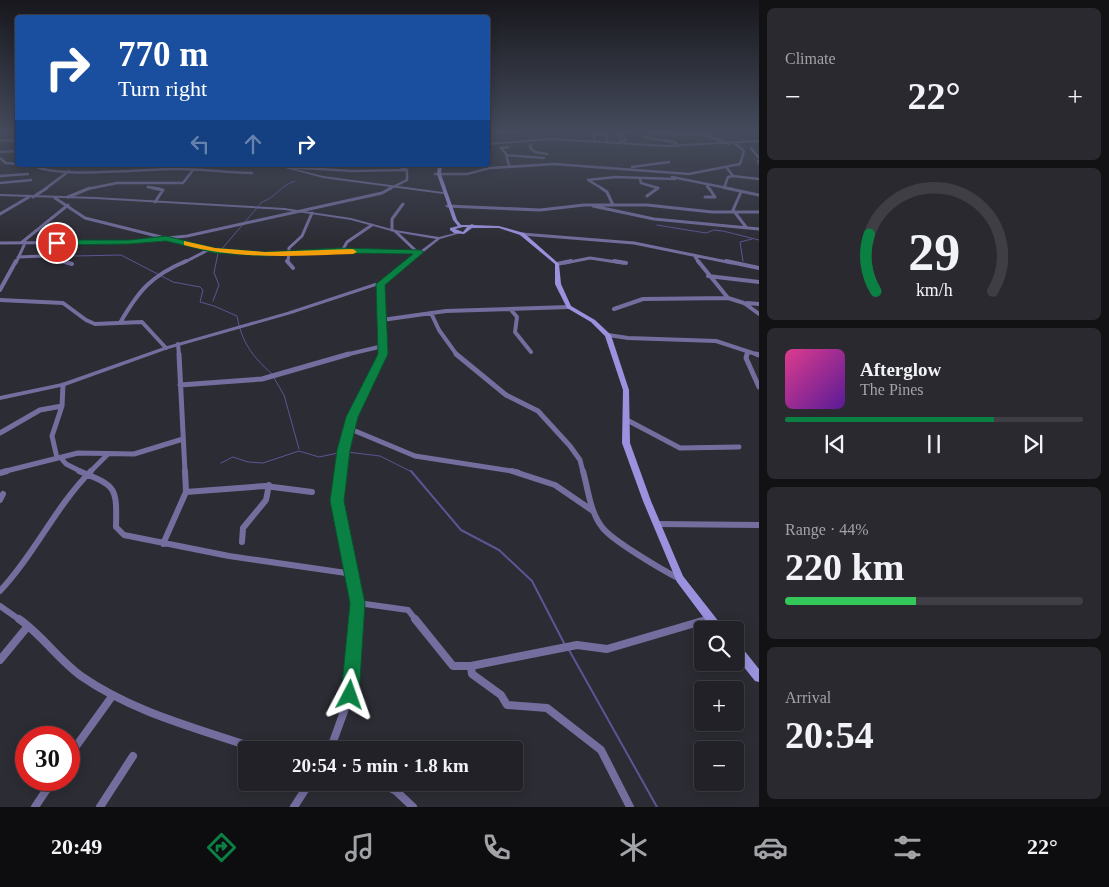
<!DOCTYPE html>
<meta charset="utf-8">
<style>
body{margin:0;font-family:"Times New Roman",serif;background:#29292f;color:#f1f3f6;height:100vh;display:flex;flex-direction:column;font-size:19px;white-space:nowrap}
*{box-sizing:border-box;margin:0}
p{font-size:16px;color:#a2a3a7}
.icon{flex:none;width:28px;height:28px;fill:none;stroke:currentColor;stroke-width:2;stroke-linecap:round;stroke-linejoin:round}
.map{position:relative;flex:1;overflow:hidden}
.details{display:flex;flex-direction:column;gap:8px;padding:8px;background:#121215;width:350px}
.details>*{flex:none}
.guide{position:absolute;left:15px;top:15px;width:475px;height:152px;border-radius:5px;box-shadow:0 2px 12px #0003,0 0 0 1px #3e3e44;background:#1a4fa0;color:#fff;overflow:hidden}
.tools{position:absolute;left:694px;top:621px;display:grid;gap:10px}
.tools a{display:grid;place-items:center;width:50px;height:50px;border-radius:5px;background:#212127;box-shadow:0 2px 12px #0003,0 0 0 1px #3e3e44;font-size:25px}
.speed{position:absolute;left:15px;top:726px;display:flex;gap:10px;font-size:25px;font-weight:700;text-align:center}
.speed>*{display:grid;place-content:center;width:65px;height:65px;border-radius:50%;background:#212127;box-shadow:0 2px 12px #0003,0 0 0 1px #3e3e44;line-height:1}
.speed .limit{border:8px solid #d22;background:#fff;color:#111}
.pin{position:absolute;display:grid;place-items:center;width:42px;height:42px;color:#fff;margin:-21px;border:2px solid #fff;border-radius:50%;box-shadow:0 1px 5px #0007}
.me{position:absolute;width:55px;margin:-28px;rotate:4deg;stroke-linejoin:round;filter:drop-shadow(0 0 4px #0008)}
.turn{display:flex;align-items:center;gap:18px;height:105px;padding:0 20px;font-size:22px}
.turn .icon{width:65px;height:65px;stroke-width:2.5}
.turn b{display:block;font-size:35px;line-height:42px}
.lanes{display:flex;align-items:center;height:48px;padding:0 20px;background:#0003;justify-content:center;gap:25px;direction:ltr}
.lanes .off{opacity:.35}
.big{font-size:38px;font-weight:700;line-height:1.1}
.details .widget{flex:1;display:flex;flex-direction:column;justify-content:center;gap:8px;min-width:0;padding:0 18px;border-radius:8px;background:#29292f}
.details .dial{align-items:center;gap:0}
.dial svg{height:130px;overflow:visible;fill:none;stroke:#3e3e44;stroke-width:7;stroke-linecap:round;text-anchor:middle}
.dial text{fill:#f1f3f6;stroke:none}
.song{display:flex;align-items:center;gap:15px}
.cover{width:60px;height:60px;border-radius:8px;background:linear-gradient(135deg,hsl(330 70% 55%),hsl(270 70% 35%))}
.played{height:5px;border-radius:2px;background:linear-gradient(90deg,#0b8043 70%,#3e3e44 70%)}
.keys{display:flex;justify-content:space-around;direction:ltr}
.heat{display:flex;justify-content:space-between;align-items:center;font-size:28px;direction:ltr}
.charge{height:8px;border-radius:4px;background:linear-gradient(90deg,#34c759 44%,#3e3e44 0)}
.trip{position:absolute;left:238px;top:741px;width:285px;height:50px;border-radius:5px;background:#212127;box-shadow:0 2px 12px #0003,0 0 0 1px #3e3e44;font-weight:700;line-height:50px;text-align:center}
.dock{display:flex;height:80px;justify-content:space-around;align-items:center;background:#0d0d10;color:#a2a3a7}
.dock .icon{width:35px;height:35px}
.dock .current{color:#0b8043}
.dock b{font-size:22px;color:#f1f3f6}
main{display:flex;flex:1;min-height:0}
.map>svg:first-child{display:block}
</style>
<main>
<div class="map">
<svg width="759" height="807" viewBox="0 0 759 807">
<rect width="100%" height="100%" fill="#2c2c34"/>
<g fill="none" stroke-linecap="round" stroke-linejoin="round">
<path stroke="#5d5495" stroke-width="1" d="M748,131L759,132
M657,225L706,233L714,230L723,231L759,240
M59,244L64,245L74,256L121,255L173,282L200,287L203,290L200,302L214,306L237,316C242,343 252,356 272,374
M221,250L262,202C277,197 279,186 295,181
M743,261L740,242L752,239
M213,301L219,285L214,273L218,253
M274,378L284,395L299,449
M347,452L380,456L412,472
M221,463L233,457L248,462L263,463L299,451L319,457L343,452"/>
<path stroke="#5d5495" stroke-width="2" d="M411,471L461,530L499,550L532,581L564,643
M569,650L657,807"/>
<path stroke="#736e9e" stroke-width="2.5" d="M603,131L607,132V142
M618,131L624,132L620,137
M490,132H514L504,131
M593,133L595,142
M631,133L632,131
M647,133L705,135L729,144
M644,137L674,142L678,146
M0,140L18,141
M620,143V141H626L625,139
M531,144L530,148L535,152L547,154
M508,147L501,148L506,154L509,166
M751,148L759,158
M0,152L18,151
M506,155L544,158
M0,158L6,163L18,164
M758,161L759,163
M33,165C54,179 145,169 175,169C200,169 226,172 252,173
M286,167L352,171L407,170
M403,167L413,165
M632,167L669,162
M727,168L733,176L759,179
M435,174H467L490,168L554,164L689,174L740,164L744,151L736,144
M0,176L28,174
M672,177L732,189
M640,179L641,183L658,188L657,189
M0,183L31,180
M707,186L709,189
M148,187L160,189
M724,188L728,177L733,176
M45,189L69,171
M87,189L117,183H183L193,170
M389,189L407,180V170L396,165
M603,189L588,180L615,177L675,179"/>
<path stroke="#736e9e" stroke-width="3" d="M153,188L163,190L155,202
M601,188L607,192L613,205
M726,188L759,195
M741,192L733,210L746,227
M647,196L658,188
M33,197L47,188
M68,197L90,188
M705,197H715L709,188
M55,198L85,218L161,237
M447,206L540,210L584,205H647L712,212H759
M593,206L654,219L759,229
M0,214L29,197
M392,230V219L403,204
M395,231L415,250
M522,234L634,243L732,263
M171,240L215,251L265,254L340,251L420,252
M0,243L129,242L187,236L382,193L391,188
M21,243L68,205
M342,251L347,242L372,225
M694,255L699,263
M18,257L43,256L67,263
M16,263L25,243
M183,263L210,249
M288,263L289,248L302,236L312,213
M565,263L590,258L623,263"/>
<path stroke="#736e9e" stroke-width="4" d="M62,261L72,264
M287,261L293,268
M614,261L626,263
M698,261L728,298
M726,261L759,268
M557,264L571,261
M708,276L759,282
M380,285L382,355
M0,290L16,261
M0,300L63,303L86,320L95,324L142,322L166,348
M747,303L759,304
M614,309L643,299L728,298L744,303L759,314
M511,310L517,317L515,332L531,352
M431,313L439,330L457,355
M382,320L446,311L569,307
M120,323C139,290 151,276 186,261
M608,335L628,338L716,341L759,355
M178,344L179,355
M345,355L383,346
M747,355L748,352"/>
<path stroke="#736e9e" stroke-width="5" d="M179,354L185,472
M456,354L506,395L538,411L570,446L580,460L583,472
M747,354L746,358L759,387
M756,354L759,355
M180,385L262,379L349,354
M627,420L680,448L739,447
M348,428L415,456L518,472
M0,433L40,410L62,406
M57,458L52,436L62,406L63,385
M61,458L66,464L82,472
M2,472L78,453L134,454L183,439
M90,472L107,455
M341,472L348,428L383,354"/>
<path stroke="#736e9e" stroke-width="6" d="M79,471C116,486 117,486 116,527L124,535L229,556L353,574
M341,471L337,501L358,603L356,620
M512,471L555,485L593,511
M583,471C588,489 590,512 602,527C611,540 664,571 680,579
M0,473L7,471
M186,492L265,486L312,492
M0,500L3,494
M657,524L759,525
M242,542L243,528L266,500L269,485
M163,544L186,492L185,471
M0,591C35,554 55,507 91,471
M358,603L408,610L416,620
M0,606L20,620
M705,620L710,619"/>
<path stroke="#736e9e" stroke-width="8" d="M19,619C42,635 58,659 81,676C134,713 200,729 261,750
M415,619L453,666H471L577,645L607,649L709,619
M0,660L28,626
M471,666L472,674L501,695L507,705L547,708L601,750L630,807
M330,750L350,695L357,619
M69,756L113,695
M378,782L396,791L413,807
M35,807L53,780
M100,807L133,756
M294,807L310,782"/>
<path fill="#736e9e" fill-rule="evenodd" d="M551,138L665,145L759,140V142L665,147L551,140L488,145V143Z
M274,165H280L323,176L443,192L445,193L443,194L323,178Z
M0,194L95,197L284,208L351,218L395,230L439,237L459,232L461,233L440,239L382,285H379L291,314L168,349L65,386L0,400V396L62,383L164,347L287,312L375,283H378L436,239L395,232L351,220L284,210L95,199L0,196Z"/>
<path fill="#9b92df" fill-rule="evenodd" d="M490,131H493L489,136H488V134Z
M438,165H442L441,174L457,220L461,225H470L472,224L474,225L499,226L524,233L559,264L561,284L571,306L595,320L611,335L629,390L630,443L651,501L683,576L723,627L724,630H713L677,582L643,501L622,443L623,390L605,336L591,322L567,308L555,284V264L520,235L499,228H472L464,234L454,233L450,230V228L458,226L453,220L437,174ZM463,227H467L463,232L455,229Z
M735,643L739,644L759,669V682L755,681L735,656Z"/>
</g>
<linearGradient id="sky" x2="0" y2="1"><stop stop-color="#18181d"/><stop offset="0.54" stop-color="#454b5c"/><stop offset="1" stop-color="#454b5c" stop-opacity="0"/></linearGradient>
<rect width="759" height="244" fill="url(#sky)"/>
<path fill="#0b8043" stroke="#07532c" d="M166,236L215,248L265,252L340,248L420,250L424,252L385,285L388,354L358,417L350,450L344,501L365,603L359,695L356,701L350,704L343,701L341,695L350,603L330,501L337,450L346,417L378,354L376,284L413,254L340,253L265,256L215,253L166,241L129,244L57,245L53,243L57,240H129Z"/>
<path fill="#f59e0b" d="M184,241L215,248L265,252L353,249L357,252L353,254C296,256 240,260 184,245Z"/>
</svg>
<div class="tools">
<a><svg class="icon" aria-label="search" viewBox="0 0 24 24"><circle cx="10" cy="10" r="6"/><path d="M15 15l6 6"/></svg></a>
<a>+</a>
<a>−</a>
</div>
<div class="speed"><div class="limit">30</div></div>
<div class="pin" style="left:57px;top:243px;background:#d93025"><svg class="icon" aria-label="arrive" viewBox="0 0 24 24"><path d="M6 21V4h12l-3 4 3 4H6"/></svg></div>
<svg class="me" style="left:350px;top:695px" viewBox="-20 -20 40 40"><path d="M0-17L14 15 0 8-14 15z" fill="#0b8043" stroke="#fff" stroke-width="4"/></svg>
<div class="trip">20:54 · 5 min · 1.8 km</div>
<div class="guide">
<div class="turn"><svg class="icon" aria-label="right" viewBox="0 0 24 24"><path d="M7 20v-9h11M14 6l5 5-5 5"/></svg><div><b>770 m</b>Turn right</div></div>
<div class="lanes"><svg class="icon off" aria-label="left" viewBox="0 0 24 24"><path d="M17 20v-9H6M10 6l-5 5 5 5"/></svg><svg class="icon off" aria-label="ahead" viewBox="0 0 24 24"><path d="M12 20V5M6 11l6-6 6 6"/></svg><svg class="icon" aria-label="right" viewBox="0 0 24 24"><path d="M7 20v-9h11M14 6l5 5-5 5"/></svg></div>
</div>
</div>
<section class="details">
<div class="widget"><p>Climate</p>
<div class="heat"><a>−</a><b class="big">22°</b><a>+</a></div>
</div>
<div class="widget dial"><svg viewBox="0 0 100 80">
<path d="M14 69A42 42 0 1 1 86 69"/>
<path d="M14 69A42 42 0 0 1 10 34" stroke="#0b8043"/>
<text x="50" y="56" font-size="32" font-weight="700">29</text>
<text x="50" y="72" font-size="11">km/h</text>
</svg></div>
<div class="widget">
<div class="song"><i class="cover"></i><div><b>Afterglow</b><p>The Pines</p></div></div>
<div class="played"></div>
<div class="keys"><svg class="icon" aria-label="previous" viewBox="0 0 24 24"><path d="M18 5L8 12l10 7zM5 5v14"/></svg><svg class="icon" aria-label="pause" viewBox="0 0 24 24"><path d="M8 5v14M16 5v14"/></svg><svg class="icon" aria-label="next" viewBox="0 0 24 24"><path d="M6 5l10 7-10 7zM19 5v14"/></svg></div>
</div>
<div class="widget"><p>Range · 44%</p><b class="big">220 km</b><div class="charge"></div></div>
<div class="widget"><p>Arrival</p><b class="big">20:54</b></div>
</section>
</main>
<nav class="dock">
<b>20:49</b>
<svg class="icon current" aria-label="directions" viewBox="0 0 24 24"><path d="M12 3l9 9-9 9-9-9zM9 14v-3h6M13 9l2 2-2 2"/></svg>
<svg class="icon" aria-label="music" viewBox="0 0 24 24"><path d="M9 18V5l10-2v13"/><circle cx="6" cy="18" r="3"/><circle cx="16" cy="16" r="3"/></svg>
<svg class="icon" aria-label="phone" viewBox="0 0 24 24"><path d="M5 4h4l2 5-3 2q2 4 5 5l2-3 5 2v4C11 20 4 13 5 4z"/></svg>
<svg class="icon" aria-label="climate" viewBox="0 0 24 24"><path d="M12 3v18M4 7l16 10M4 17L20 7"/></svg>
<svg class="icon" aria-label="car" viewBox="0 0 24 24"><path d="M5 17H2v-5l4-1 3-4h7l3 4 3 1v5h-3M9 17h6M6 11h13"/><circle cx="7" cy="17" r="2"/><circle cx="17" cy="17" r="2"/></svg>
<svg class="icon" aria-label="filters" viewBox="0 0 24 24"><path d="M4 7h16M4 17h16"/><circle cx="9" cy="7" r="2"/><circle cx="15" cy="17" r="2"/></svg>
<b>22°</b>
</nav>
